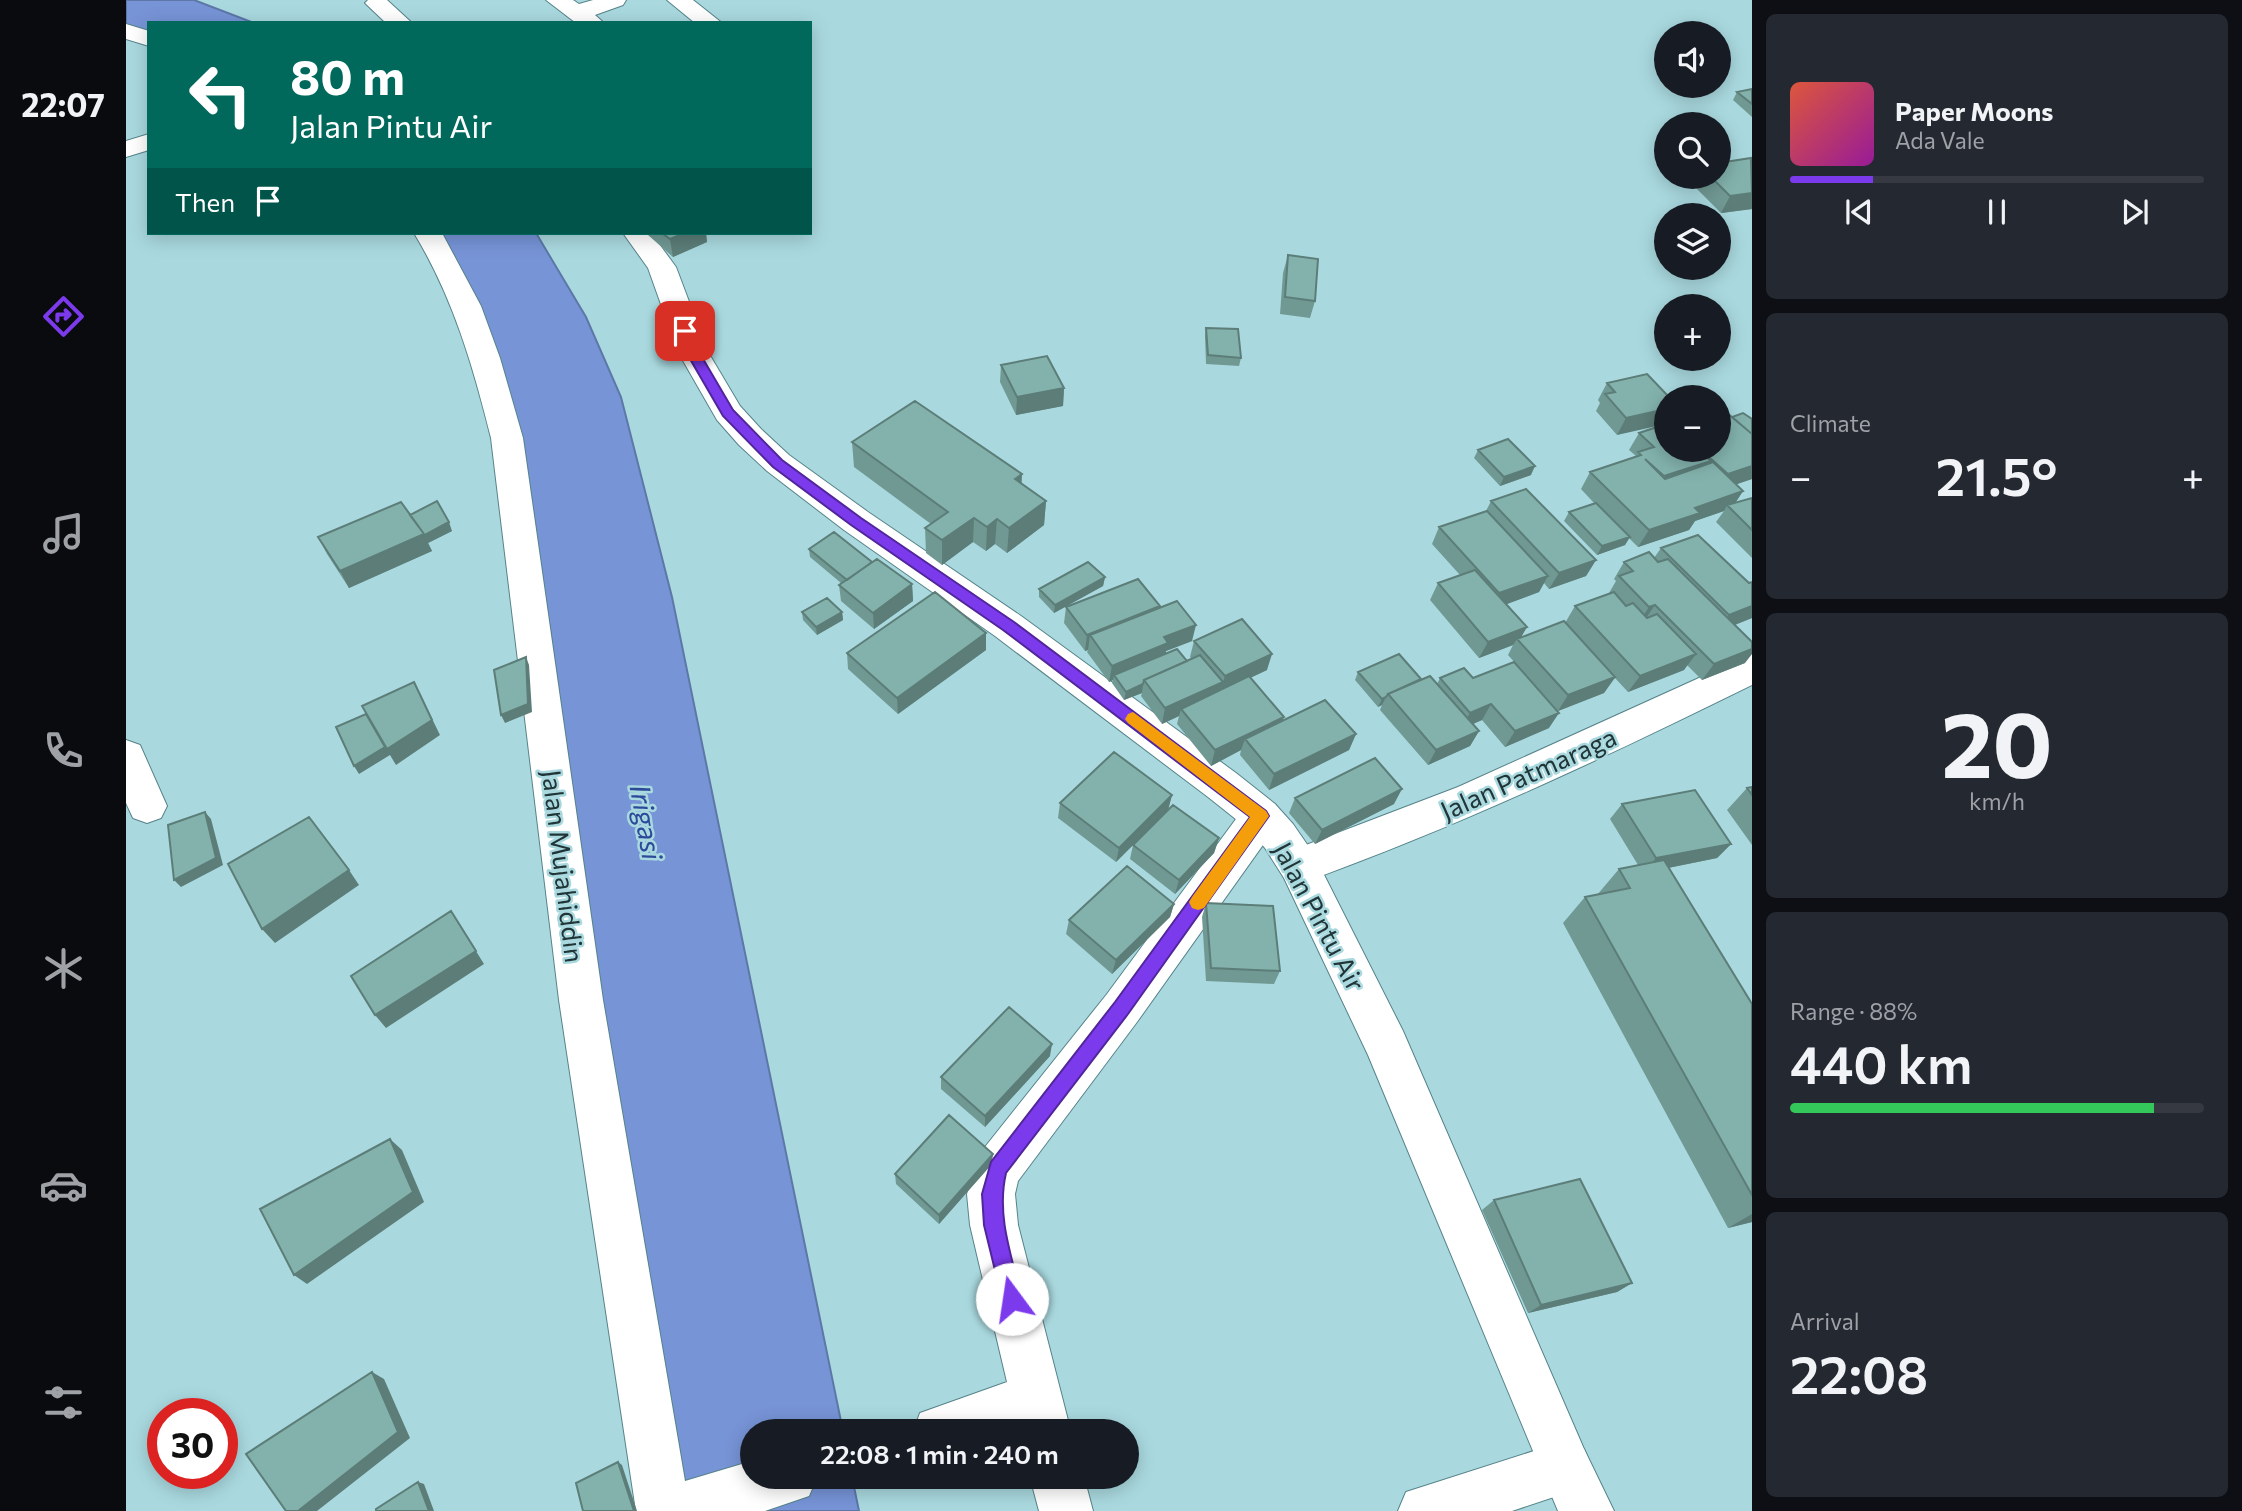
<!DOCTYPE html>
<meta charset="utf-8">
<style>
body{margin:0;font-family:Commissioner,sans-serif;background:#242831;color:#f1f3f6;height:100vh;display:flex;flex-direction:column;font-size:26px;white-space:nowrap}
*{box-sizing:border-box;margin:0}
p{font-size:23px;color:#9ea1a6}
.icon{flex:none;width:38px;height:38px;fill:none;stroke:currentColor;stroke-width:2;stroke-linecap:round;stroke-linejoin:round}
.map{position:relative;flex:1;overflow:hidden}
.sheet{display:flex;flex-direction:column;gap:14px;padding:14px;background:#0d0f14;width:490px}
.sheet>*{flex:none}
.hud{position:absolute;left:21px;top:21px;width:665px;height:214px;border-radius:0px;box-shadow:0 4px 18px #0003;background:#00695c;color:#fff;overflow:hidden}
.controls{position:absolute;left:1528px;top:21px;display:grid;gap:14px}
.controls a{display:grid;place-items:center;width:77px;height:77px;border-radius:50%;background:#171b24;box-shadow:0 4px 18px #0003;font-size:35px}
.speed{position:absolute;left:21px;top:1398px;display:flex;gap:14px;font-size:35px;font-weight:700;text-align:center}
.speed>*{display:grid;place-content:center;width:91px;height:91px;border-radius:50%;background:#171b24;box-shadow:0 4px 18px #0003;line-height:1}
.speed .limit{border:10px solid #d22;background:#fff;color:#111}
.pin{position:absolute;display:grid;place-items:center;width:60px;height:60px;color:#fff;margin:-30px;border-radius:14px;box-shadow:0 4px 10px #0006}
.me{position:absolute;width:77px;margin:-38px;rotate:346deg;stroke-linejoin:round;filter:drop-shadow(0 0 5px #0008)}
.turn{display:flex;align-items:center;gap:24px;height:147px;padding:0 28px;font-size:32px}
.turn .icon{width:91px;height:91px;stroke-width:2.5}
.turn b{display:block;font-size:49px;line-height:60px}
.then{display:flex;align-items:center;height:66px;padding:0 28px;background:#0003;gap:14px;font-size:26px}
.big{font-size:52px;font-weight:600;line-height:1.1}
.sheet .widget{flex:1;display:flex;flex-direction:column;justify-content:center;gap:10px;min-width:0;padding:0 24px;border-radius:10px;background:#242831}
.sheet .dial{align-items:center;gap:0}
.dial b{font-size:91px;line-height:1}
.song{display:flex;align-items:center;gap:21px}
.cover{width:84px;height:84px;border-radius:10px;background:linear-gradient(135deg,hsl(10 70% 55%),hsl(300 70% 35%))}
.played{height:7px;border-radius:4px;background:linear-gradient(90deg,#7c3aed 20%,#363941 20%)}
.keys{display:flex;justify-content:space-around;direction:ltr}
.heat{display:flex;justify-content:space-between;align-items:center;font-size:38px;direction:ltr}
.charge{height:10px;border-radius:5px;background:linear-gradient(90deg,#34c759 88%,#363941 0)}
.trip{position:absolute;left:614px;top:1419px;width:399px;height:70px;border-radius:35px;background:#171b24;box-shadow:0 4px 18px #0003;font-weight:600;line-height:70px;text-align:center}
main{display:flex;flex:1;min-height:0}
.tab-bar{display:flex;flex-direction:column;width:126px;justify-content:space-around;align-items:center;background:#090b0e;color:#9ea1a6}
.tab-bar .icon{width:49px;height:49px}
.tab-bar .current{color:#7c3aed}
.tab-bar b{font-size:32px;color:#f1f3f6}
.map>svg:first-child{display:block}
</style>
<main>
<nav class="tab-bar">
<b>22:07</b>
<svg class="icon current" aria-label="directions" viewBox="0 0 24 24"><path d="M12 3l9 9-9 9-9-9zM9 14v-3h6M13 9l2 2-2 2"/></svg>
<svg class="icon" aria-label="music" viewBox="0 0 24 24"><path d="M9 18V5l10-2v13"/><circle cx="6" cy="18" r="3"/><circle cx="16" cy="16" r="3"/></svg>
<svg class="icon" aria-label="phone" viewBox="0 0 24 24"><path d="M5 4h4l2 5-3 2q2 4 5 5l2-3 5 2v4C11 20 4 13 5 4z"/></svg>
<svg class="icon" aria-label="climate" viewBox="0 0 24 24"><path d="M12 3v18M4 7l16 10M4 17L20 7"/></svg>
<svg class="icon" aria-label="car" viewBox="0 0 24 24"><path d="M5 17H2v-5l4-1 3-4h7l3 4 3 1v5h-3M9 17h6M6 11h13"/><circle cx="7" cy="17" r="2"/><circle cx="17" cy="17" r="2"/></svg>
<svg class="icon" aria-label="filters" viewBox="0 0 24 24"><path d="M4 7h16M4 17h16"/><circle cx="9" cy="7" r="2"/><circle cx="15" cy="17" r="2"/></svg>
</nav>
<div class="map">
<svg width="1626" height="1511" viewBox="0 0 1626 1511">
<rect width="100%" height="100%" fill="#a9d9df"/>
<path fill="#7794d7" stroke="#5d78a7" stroke-width="2" d="M0,0H68L128,23H23V41L0,33Z
M302,233H410L460,317L495,397L546,597L717,1431L626,1432V1477H726L733,1511H540L424,629L394,461L310,240Z"/>
<g fill="none" stroke-linecap="round" stroke-linejoin="round">
<defs>
<path id="street" d="M420,0H447L453,4L467,0H500L497,5L469,15L478,23H450Z
M541,0H567L596,23H569Z
M0,24L23,31V46L0,39Z
M23,134V150L0,157V141Z
M288,233H316L355,306L374,358L397,438L477,1000L559,1481L626,1461V1477H691L683,1496L639,1511H510L433,1000L365,438C347,366 327,297 288,233Z
M1626,654V685C1478,758 1329,828 1173,884L1159,879L1153,866L1159,853L1332,787Z
M0,740L14,745L41,806L35,818L21,823L7,818L0,803Z
M1135,799L1149,804L1155,816L1149,828L1011,1022L892,1181L889,1194L892,1225L945,1432H787L794,1413L881,1382L844,1225L841,1194L855,1152L981,994L1121,804Z
M1439,1441L1458,1449L1466,1468L1458,1487L1386,1511H1272L1280,1492Z
M904,1477H958L967,1511H913Z"/>
<path id="secondary" d="M242,0H261L286,23H260L239,3Z
M497,233H525L550,267L582,352L614,406L635,429L663,455L742,512L895,616L1110,773L1149,804L1167,824L1187,853L1277,1031L1458,1449L1488,1511H1432L1242,1055L1158,878L1139,848L1121,828L1082,797L869,636L718,530L641,471L613,445L591,420L552,352L522,268Z"/>
</defs>
<use href="#street" stroke="#558389" stroke-width="2"/>
<use href="#secondary" stroke="#558389" stroke-width="2"/>
<use href="#street" fill="#fff" fill-rule="evenodd"/>
<use href="#secondary" fill="#fff" fill-rule="evenodd"/>
</g>
<path fill="#719994" d="M1626,89V117L1607,100L1611,92Z
M1626,159V209L1595,213L1565,183L1568,177H1592Z
M522,233H580L581,242L547,257L522,235Z
M1162,255L1189,301L1184,318L1154,314L1157,273Z
M1080,328L1115,358L1113,366L1080,364L1079,336Z
M875,365L938,388L937,406L890,415L874,382Z
M1481,383L1543,397L1491,435L1470,411L1474,403L1472,400Z
M1513,433L1540,450H1592L1626,479L1610,484L1617,491L1609,503L1626,498V558L1590,522L1598,511L1569,521L1563,530L1512,547L1503,538L1499,545L1471,555L1438,521L1443,512L1468,503L1455,489L1464,472L1510,456L1503,450Z
M726,442L896,484L920,501L918,525L881,553L869,544L860,551L847,542L816,565L800,553L799,528L805,524L728,467Z
M1352,450L1405,475L1374,486L1348,458Z
M1365,501L1470,560L1460,576L1423,589L1418,583L1413,592L1380,604L1396,637L1439,623L1449,606L1483,594V593L1490,581L1488,579L1498,562L1528,558L1535,548L1626,618L1609,625L1619,663L1576,680L1561,665L1558,670L1502,692L1489,678L1478,693L1432,711L1382,655L1387,645L1353,658L1304,600L1312,583L1334,575L1306,544L1313,527L1360,511Z
M284,515L326,531L302,543L306,551L223,588L201,554L192,537Z
M683,549L746,562L786,584L787,601L748,629L715,601L713,585L715,583L684,557Z
M979,577L977,586L928,613L913,597V589Z
M940,607L1033,608L1066,641L1040,651V654L1061,661L1066,659L1064,657L1068,641L1141,670L1124,678L1158,717L1156,721L1230,734L1223,750L1143,790L1114,755L1115,750L1085,766L1051,724L1053,716L1036,724L1015,696L1016,693L998,700L986,683L987,680L983,682L961,652L962,650L959,651L938,623Z
M676,612H716L717,620L691,635L677,620Z
M860,650L772,714L722,669L721,653Z
M1232,672L1295,679L1311,684L1314,678H1347L1423,728L1379,747L1356,720L1347,724L1353,731L1344,746L1302,765L1254,710L1256,705L1252,707L1229,680Z
M1626,787V845L1601,810L1621,788Z
M1046,795L1042,810L1093,838L1088,853L1049,894L1004,859L1007,845L990,862L932,818L934,803Z
M1169,798L1268,804L1189,844L1163,813Z
M1496,804L1605,844L1591,858L1542,868L1626,1004V1222L1602,1228L1437,923L1459,897L1471,895L1493,869L1512,865L1484,819Z
M1080,903L1154,971L1148,984L1080,981L1076,917Z
M1048,904L1044,917L986,974L940,934L943,920Z
M924,1056L859,1127L815,1089V1077Z
M867,1154L865,1165L813,1224L770,1184L769,1174Z
M1368,1200L1506,1283L1491,1292L1402,1313L1356,1210Z"/>
<path fill="#5c7d78" d="M1626,193V209L1595,213L1604,196Z
M559,233H580L581,242L547,257L544,239Z
M938,388L937,406L890,415L891,397Z
M1540,409V424L1491,435L1500,418Z
M1585,461L1574,478L1528,493L1538,476Z
M1409,466L1405,475L1374,486L1378,477Z
M1626,466V479L1591,491L1602,474Z
M896,474L895,499L889,479Z
M1617,491L1606,508L1601,505L1598,511L1569,521L1563,530L1512,547L1523,530L1569,508Z
M920,501L918,525L881,553L883,528Z
M848,518L847,542L816,565V540Z
M871,519L869,544L860,551L861,527Z
M323,522L326,531L302,543L306,551L223,588L214,571Z
M1504,537L1499,545L1471,555L1476,546Z
M1470,560L1460,576L1423,589L1433,573Z
M1422,576L1413,592L1365,610L1373,593Z
M979,577L977,586L928,613L929,605Z
M786,584L787,601L748,629L747,613Z
M1529,605L1518,621L1512,624L1523,607Z
M1034,606L1031,622L964,635L962,650L959,651L961,635Z
M1626,606V618L1590,632L1603,615Z
M716,612L717,620L691,635L690,627Z
M1070,625L1066,641L1040,651L1039,659L988,675L987,680L983,682L986,666L1038,637Z
M1401,627L1393,641L1391,639L1387,645L1353,658L1362,642Z
M860,633V650L772,714L771,698Z
M1626,649V654L1619,663L1576,680L1588,664Z
M1146,654L1141,670L1094,692L1099,676Z
M1570,654L1558,670L1502,692L1514,676Z
M400,657L403,665L406,712L379,723L375,715Z
M1489,677L1478,693L1432,711L1442,695Z
M288,682L314,735L270,765L264,755L233,774L228,766Z
M1097,682L1092,698L1055,709L1053,716L1036,724L1039,708Z
M1017,684L1016,693L998,700L1000,692Z
M1260,697L1256,705L1252,707L1256,699Z
M1365,704L1356,720L1335,729L1344,713Z
M1433,713L1423,728L1379,747L1389,731Z
M1158,717L1152,732L1119,739L1115,750L1085,766L1089,750Z
M1353,731L1344,746L1302,765L1310,750Z
M1230,734L1223,750L1143,790L1148,774Z
M1276,789L1268,804L1189,844L1196,830Z
M1046,795L1042,810L990,862L993,848Z
M79,812L85,819L97,865L55,887L48,880Z
M1093,838L1088,853L1049,894L1053,880Z
M1605,844L1591,858L1517,873L1530,858Z
M223,870L233,885L149,943L136,929Z
M1048,904L1044,917L986,974L990,960Z
M325,911L358,964L260,1028L249,1015Z
M926,1044L924,1056L859,1127V1116Z
M264,1139L276,1150L298,1202L181,1284L168,1275Z
M867,1154L865,1165L813,1224V1215Z
M1626,1214V1222L1602,1228Z
M1506,1283L1491,1292L1402,1313L1415,1305Z
M246,1372L258,1379L284,1438L191,1511H172Z
M492,1462L496,1465L511,1511H508Z
M292,1482L298,1484L308,1511H303Z"/>
<path fill="#83b2ac" stroke="#5c7d78" stroke-width="2" d="M1626,89V104L1611,92Z
M1625,158L1626,193L1604,196L1585,177H1592V163Z
M536,233H559L544,239Z
M1162,255L1192,259L1189,301L1159,297Z
M1080,328L1112,329L1115,358L1082,355Z
M921,356L938,388L891,397L875,365Z
M1521,374L1543,397H1540V409L1500,418L1479,394L1489,392L1481,383Z
M789,401L896,474L889,479L920,501L883,528L871,519L861,527L848,518L816,540L799,528L822,512L726,442Z
M1592,407H1594L1626,434V466L1602,474L1575,450H1592Z
M1617,413L1626,419V434L1606,417Z
M1540,424V450H1573L1585,461L1538,476L1519,459L1539,479L1587,462L1617,491L1569,508L1574,513L1523,530L1464,472L1515,455L1512,452L1528,447L1513,433Z
M1382,439L1409,466L1378,477L1352,450Z
M1400,489L1470,560L1433,573L1365,501Z
M1626,498V530L1601,505Z
M311,501L323,522L297,536L298,534L284,515Z
M275,502L298,534L214,571L192,537Z
M1470,503L1504,537L1476,546L1443,512Z
M1361,511L1422,576L1373,593L1313,527Z
M708,532L746,562L721,580L683,549Z
M1572,535L1623,583L1626,582V606L1603,615L1535,548Z
M1523,552L1532,562L1542,559L1626,642V649L1588,664L1529,605L1523,607L1493,576L1507,571L1498,562Z
M751,559L786,584L747,613L713,585Z
M962,562L979,577L929,605L913,589Z
M1349,570L1401,627L1362,642L1312,583Z
M1012,579L1034,606L961,635L940,607Z
M809,592L860,633L771,698L721,653Z
M1488,592L1500,606L1507,603L1521,618L1531,614L1570,654L1514,676L1449,606Z
M701,598L716,612L690,627L676,612Z
M1051,601L1070,625L1038,637L1042,643L986,666L964,635Z
M1116,619L1146,654L1099,676L1068,641Z
M1438,621L1489,677L1442,695L1391,639Z
M1051,649L1061,661L1018,680L1017,684L1000,692L988,675Z
M1273,654L1295,679L1262,694L1260,697L1256,699L1232,672Z
M1074,655L1097,682L1039,708L1018,680Z
M400,657L402,704L375,715L368,670Z
M1388,662L1433,713L1389,731L1365,704L1344,713L1314,678L1338,668L1347,678Z
M1123,676L1158,717L1089,750L1055,709Z
M1304,676L1353,731L1310,750L1262,694Z
M288,682L306,720L261,749L236,706Z
M1199,700L1230,734L1148,774L1119,739Z
M240,714L259,747L228,766L210,727Z
M988,752L1046,795L993,848L934,803Z
M1249,758L1276,789L1196,830L1169,798Z
M1626,787V795L1621,788Z
M1569,790L1605,844L1530,858L1496,804Z
M1047,805L1093,838L1053,880L1007,845Z
M79,812L90,858L48,880L42,825Z
M183,817L223,870L136,929L102,864Z
M1538,860L1626,1004V1195L1459,897L1504,888L1493,869Z
M1001,866L1048,904L990,960L943,920Z
M1080,903L1147,906L1154,971L1085,968Z
M325,911L350,951L249,1015L225,976Z
M883,1007L926,1044L859,1116L815,1077Z
M823,1115L867,1154L813,1215L769,1174Z
M264,1139L287,1192L168,1275L134,1209Z
M1454,1179L1506,1283L1415,1305L1368,1200Z
M246,1372L272,1432L172,1511H160L120,1454Z
M492,1462L508,1511H457L450,1483Z
M292,1482L303,1511H250V1509Z"/>
<path fill="#7c3aed" stroke="#51269a" stroke-width="2" d="M559,327L565,331L573,352L607,410L656,460L735,518L888,622L1140,811L1143,816L1002,1014L880,1173C870,1216 886,1257 896,1299L893,1306L886,1309L879,1306L876,1299L858,1225L856,1194L865,1162L989,1002L1124,817L877,630L725,525L647,467L597,416L560,352L553,331Z"/>
<path fill="#f59e0b" d="M1007,712L1140,811L1143,816L1078,908L1072,910L1066,908L1063,902L1066,897L1124,817L1002,723L999,719L1002,714Z"/>
<g text-anchor="middle" dominant-baseline="central" stroke-width="5" stroke-linejoin="round" paint-order="stroke">
<g font-size="26" fill="#213537" stroke="#a9d9df">
<text transform="translate(1402 773) rotate(-24)">Jalan Patmaraga</text>
<text transform="translate(438 866) rotate(83)">Jalan Mujahiddin</text>
<text transform="translate(1194 916) rotate(62)">Jalan Pintu Air</text>
</g>
<g font-size="28" font-style="italic" fill="#2d4a9a" stroke="#a9d9df">
<text transform="translate(521 822) rotate(80)">Irigasi</text>
</g>
</g>
</svg>
<div class="controls">
<a><svg class="icon" aria-label="sound" viewBox="0 0 24 24"><path d="M4 9h4l5-4v14l-5-4H4zM17 9q2 3 0 6"/></svg></a>
<a><svg class="icon" aria-label="search" viewBox="0 0 24 24"><circle cx="10" cy="10" r="6"/><path d="M15 15l6 6"/></svg></a>
<a><svg class="icon" aria-label="layers" viewBox="0 0 24 24"><path d="M12 4l9 5-9 5-9-5zM3 14l9 5 9-5"/></svg></a>
<a>+</a>
<a>−</a>
</div>
<div class="speed"><div class="limit">30</div></div>
<div class="pin" style="left:559px;top:331px;background:#d93025"><svg class="icon" aria-label="arrive" viewBox="0 0 24 24"><path d="M6 21V4h12l-3 4 3 4H6"/></svg></div>
<svg class="me" style="left:886px;top:1299px" viewBox="-20 -20 40 40"><circle r="19" fill="#fff"/><path d="M0-13L10 11 0 6-10 11z" fill="#7c3aed"/></svg>
<div class="trip">22:08 · 1 min · 240 m</div>
<div class="hud">
<div class="turn"><svg class="icon" aria-label="left" viewBox="0 0 24 24"><path d="M17 20v-9H6M10 6l-5 5 5 5"/></svg><div><b>80 m</b>Jalan Pintu Air</div></div>
<div class="then">Then<svg class="icon" aria-label="arrive" viewBox="0 0 24 24"><path d="M6 21V4h12l-3 4 3 4H6"/></svg></div>
</div>
</div>
<section class="sheet">
<div class="widget">
<div class="song"><i class="cover"></i><div><b>Paper Moons</b><p>Ada Vale</p></div></div>
<div class="played"></div>
<div class="keys"><svg class="icon" aria-label="previous" viewBox="0 0 24 24"><path d="M18 5L8 12l10 7zM5 5v14"/></svg><svg class="icon" aria-label="pause" viewBox="0 0 24 24"><path d="M8 5v14M16 5v14"/></svg><svg class="icon" aria-label="next" viewBox="0 0 24 24"><path d="M6 5l10 7-10 7zM19 5v14"/></svg></div>
</div>
<div class="widget"><p>Climate</p>
<div class="heat"><a>−</a><b class="big">21.5°</b><a>+</a></div>
</div>
<div class="widget dial"><b>20</b><p>km/h</p></div>
<div class="widget"><p>Range · 88%</p><b class="big">440 km</b><div class="charge"></div></div>
<div class="widget"><p>Arrival</p><b class="big">22:08</b></div>
</section>
</main>
